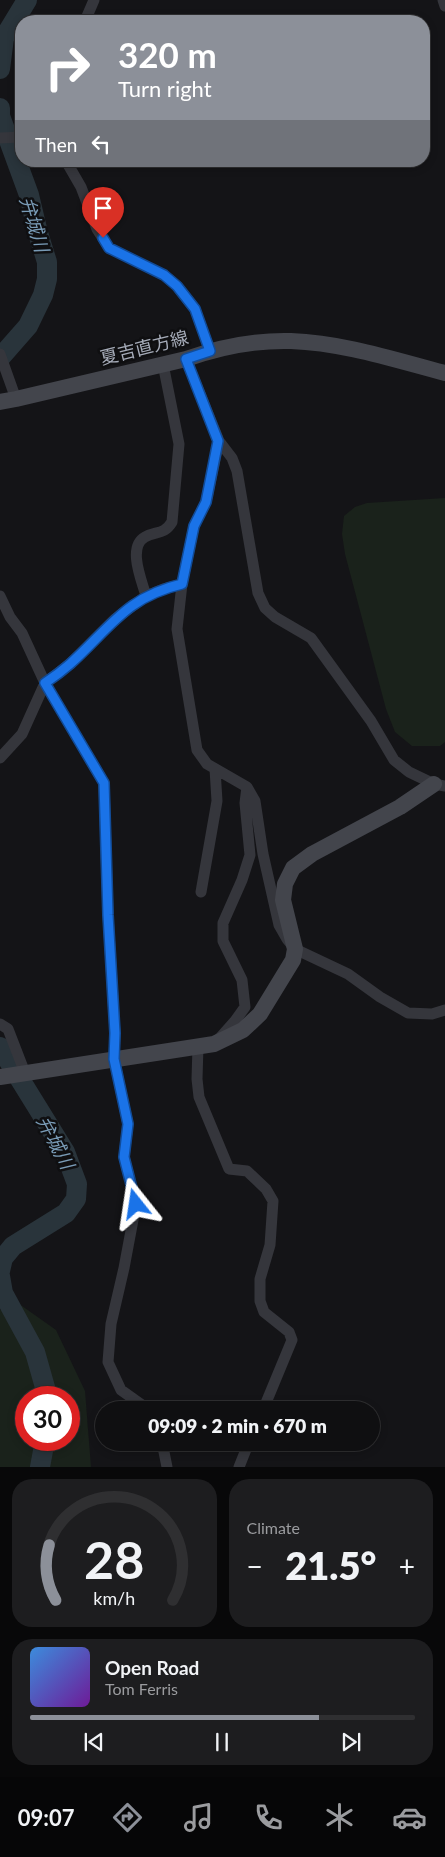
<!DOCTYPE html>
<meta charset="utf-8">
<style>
body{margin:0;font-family:Lato,"Noto Sans JP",sans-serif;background:#1d1d1f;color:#f1f3f6;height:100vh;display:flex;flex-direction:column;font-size:19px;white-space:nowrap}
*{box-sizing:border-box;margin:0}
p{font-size:16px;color:#9b9c9f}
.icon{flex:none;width:28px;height:28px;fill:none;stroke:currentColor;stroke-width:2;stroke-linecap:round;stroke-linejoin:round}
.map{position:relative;height:1467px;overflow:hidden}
.details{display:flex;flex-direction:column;gap:12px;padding:12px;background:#080809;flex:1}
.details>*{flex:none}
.banner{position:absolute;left:15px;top:15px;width:415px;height:152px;border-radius:20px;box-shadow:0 2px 8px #0003,0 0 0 1px #2f2f31;background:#8c9099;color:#fff;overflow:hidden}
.speed{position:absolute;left:15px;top:1386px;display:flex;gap:10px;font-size:25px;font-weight:700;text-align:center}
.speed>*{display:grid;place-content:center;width:65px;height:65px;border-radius:50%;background:#0f0f11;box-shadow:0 2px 8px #0003,0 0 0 1px #2f2f31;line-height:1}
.speed .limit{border:8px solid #d22;background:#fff;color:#111}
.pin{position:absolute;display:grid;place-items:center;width:42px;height:42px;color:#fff;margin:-51px -21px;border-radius:50% 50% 50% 0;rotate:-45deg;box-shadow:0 0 5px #0007}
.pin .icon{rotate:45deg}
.me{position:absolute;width:55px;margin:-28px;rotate:345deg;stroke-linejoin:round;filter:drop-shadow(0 0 4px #0008)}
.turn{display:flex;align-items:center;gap:18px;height:105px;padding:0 20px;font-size:22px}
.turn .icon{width:65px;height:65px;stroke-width:2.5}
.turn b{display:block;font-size:35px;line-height:42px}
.then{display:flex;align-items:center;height:48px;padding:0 20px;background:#0003;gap:10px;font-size:19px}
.big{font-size:38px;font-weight:800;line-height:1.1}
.details .widget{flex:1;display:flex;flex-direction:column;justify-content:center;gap:8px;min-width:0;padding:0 18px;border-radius:20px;background:#1d1d1f}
.details .dial{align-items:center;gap:0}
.dial svg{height:130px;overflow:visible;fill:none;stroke:#2f2f31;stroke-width:7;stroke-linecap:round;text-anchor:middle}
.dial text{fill:#f1f3f6;stroke:none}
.song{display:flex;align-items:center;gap:15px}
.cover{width:60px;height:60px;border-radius:8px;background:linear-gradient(135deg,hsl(210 70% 55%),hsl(280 70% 35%))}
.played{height:5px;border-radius:2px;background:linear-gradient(90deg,#8c9099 75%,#2f2f31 75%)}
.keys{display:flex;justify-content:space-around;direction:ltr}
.heat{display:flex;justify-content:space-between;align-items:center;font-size:28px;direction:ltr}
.details .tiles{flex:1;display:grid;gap:12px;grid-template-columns:1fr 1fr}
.widget:last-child{grid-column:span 2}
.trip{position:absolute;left:95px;top:1401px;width:285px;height:50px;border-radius:25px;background:#0f0f11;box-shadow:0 2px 8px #0003,0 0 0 1px #2f2f31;font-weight:800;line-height:50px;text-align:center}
.tabs{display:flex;height:80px;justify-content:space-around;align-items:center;background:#060607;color:#9b9c9f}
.tabs .icon{width:35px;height:35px}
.tabs .active{color:#8c9099}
.tabs b{font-size:22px;color:#f1f3f6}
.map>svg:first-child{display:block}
</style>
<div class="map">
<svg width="445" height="1467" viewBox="0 0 445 1467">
<rect width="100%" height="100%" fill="#141417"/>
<path fill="#1a221b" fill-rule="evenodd" d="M445,498V742L440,746H412L395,732L386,709L345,554L342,534L344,516L355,507L367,503Z
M15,1301L56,1330L85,1391L91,1467H0V1310ZM26,1398H69V1440H26Z"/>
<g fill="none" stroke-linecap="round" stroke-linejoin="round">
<path stroke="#29343b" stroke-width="20" d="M0,69L4,38L27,0
M0,108V116L29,195L38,233L47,262V279L43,295L28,326L0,358
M0,1047L65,1152L77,1184L76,1199L66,1213L13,1246L3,1258L0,1271
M0,1276L3,1293L35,1352L48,1398
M40,1467L45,1440"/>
<path stroke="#35363c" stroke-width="11" d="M443,0L445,6
M85,21L94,0
M0,138L21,137
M66,161L81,187L97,229L109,248L164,275L177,286L195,309L210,351
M0,354L16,399
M186,359L219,441L232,458L237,471L258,593L265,608L275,617L311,638L371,721L394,760L409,772L434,784L445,786
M219,441L206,502L194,526L182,584L177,629L197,750L207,764L247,787L245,803L250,855L242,880L223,923V941L242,980L245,1007L235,1021L219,1039
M0,596L10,617L22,633L45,683L104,783L108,915L115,1033L114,1059L128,1124L124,1157L136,1204L124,1268L111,1324L108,1362L121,1390L149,1410
M146,596C142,581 127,547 145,537C156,531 164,535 172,522L179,444L163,364
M0,758L22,734L45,683L70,664L115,619L146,596L163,589L182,584
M247,787L255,801L263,854L279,925L287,939L295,949L348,974L380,997L408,1013L432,1014L445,1010
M201,892L217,801L215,769
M0,1024L8,1029L25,1073
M198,1046L197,1079L199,1097L229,1169L247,1171L266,1189L273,1201L270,1245L260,1279V1301L264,1312L289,1332L292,1340L263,1410
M162,1442L167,1467
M239,1467L249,1442"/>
<path stroke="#43454c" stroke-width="16" d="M0,402L16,399L186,359C220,347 256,340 291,341C344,343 395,360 445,373
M0,1077L214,1044L243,1030L260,1014L293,960L295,949L283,900L285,884L293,868L312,854L400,807L434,784"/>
</g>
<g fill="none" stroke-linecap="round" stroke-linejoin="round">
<defs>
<path id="route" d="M103,238L109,248L164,275L177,286L195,309L210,351L186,359L218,441L206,502L194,526L182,584C126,597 110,628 70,664C62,671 54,677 45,683L104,783L108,915L115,1033L114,1059L128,1124L124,1157L136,1204"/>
</defs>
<use href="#route" stroke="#114b97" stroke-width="12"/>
<use href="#route" stroke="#1a73e8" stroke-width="9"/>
</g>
<g text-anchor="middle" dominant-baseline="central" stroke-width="5" stroke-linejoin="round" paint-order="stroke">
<g font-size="18" fill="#a5abb8" stroke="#0f0f11">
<text transform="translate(144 347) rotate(-14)">夏吉直方線</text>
</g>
<g font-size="19" font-style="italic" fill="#799bb6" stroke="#0f0f11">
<text transform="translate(35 224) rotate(73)">弁城川</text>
<text transform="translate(56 1142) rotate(62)">弁城川</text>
</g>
</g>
</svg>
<div class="speed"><div class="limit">30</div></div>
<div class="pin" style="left:103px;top:238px;background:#d93025"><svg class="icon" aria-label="arrive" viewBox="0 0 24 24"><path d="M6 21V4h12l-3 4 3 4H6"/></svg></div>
<svg class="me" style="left:136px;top:1204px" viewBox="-20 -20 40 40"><path d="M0-17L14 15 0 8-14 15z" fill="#1a73e8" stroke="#fff" stroke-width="4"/></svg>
<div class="trip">09:09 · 2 min · 670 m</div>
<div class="banner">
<div class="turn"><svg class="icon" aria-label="right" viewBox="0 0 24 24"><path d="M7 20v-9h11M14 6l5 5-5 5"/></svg><div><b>320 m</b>Turn right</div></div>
<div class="then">Then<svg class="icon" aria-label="left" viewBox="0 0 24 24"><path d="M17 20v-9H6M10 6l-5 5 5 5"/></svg></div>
</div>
</div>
<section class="details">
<div class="tiles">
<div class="widget dial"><svg viewBox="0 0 100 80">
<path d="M14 69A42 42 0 1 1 86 69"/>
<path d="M14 69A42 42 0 0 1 10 35" stroke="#8c9099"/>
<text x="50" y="56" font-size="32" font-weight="700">28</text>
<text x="50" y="72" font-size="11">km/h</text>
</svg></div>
<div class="widget"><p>Climate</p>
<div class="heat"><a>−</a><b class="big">21.5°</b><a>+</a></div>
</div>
<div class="widget">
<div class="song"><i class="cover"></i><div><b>Open Road</b><p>Tom Ferris</p></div></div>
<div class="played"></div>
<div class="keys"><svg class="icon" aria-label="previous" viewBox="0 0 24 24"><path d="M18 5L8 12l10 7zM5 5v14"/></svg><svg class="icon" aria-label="pause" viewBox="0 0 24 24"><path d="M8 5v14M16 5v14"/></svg><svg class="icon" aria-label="next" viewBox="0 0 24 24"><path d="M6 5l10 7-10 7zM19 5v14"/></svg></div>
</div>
</div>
</section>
<nav class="tabs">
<b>09:07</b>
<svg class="icon active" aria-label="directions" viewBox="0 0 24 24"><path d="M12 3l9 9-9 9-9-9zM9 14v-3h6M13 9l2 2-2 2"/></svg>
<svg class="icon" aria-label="music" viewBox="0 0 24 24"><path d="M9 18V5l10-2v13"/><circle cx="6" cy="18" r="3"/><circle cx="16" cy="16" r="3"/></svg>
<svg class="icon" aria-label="phone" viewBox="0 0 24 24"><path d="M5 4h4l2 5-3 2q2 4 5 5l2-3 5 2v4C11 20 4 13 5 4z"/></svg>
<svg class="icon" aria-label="climate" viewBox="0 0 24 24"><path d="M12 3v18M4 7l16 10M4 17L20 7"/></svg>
<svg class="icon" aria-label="car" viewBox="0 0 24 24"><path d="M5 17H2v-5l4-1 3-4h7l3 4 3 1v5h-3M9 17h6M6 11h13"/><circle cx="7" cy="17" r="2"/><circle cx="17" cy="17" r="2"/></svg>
</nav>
